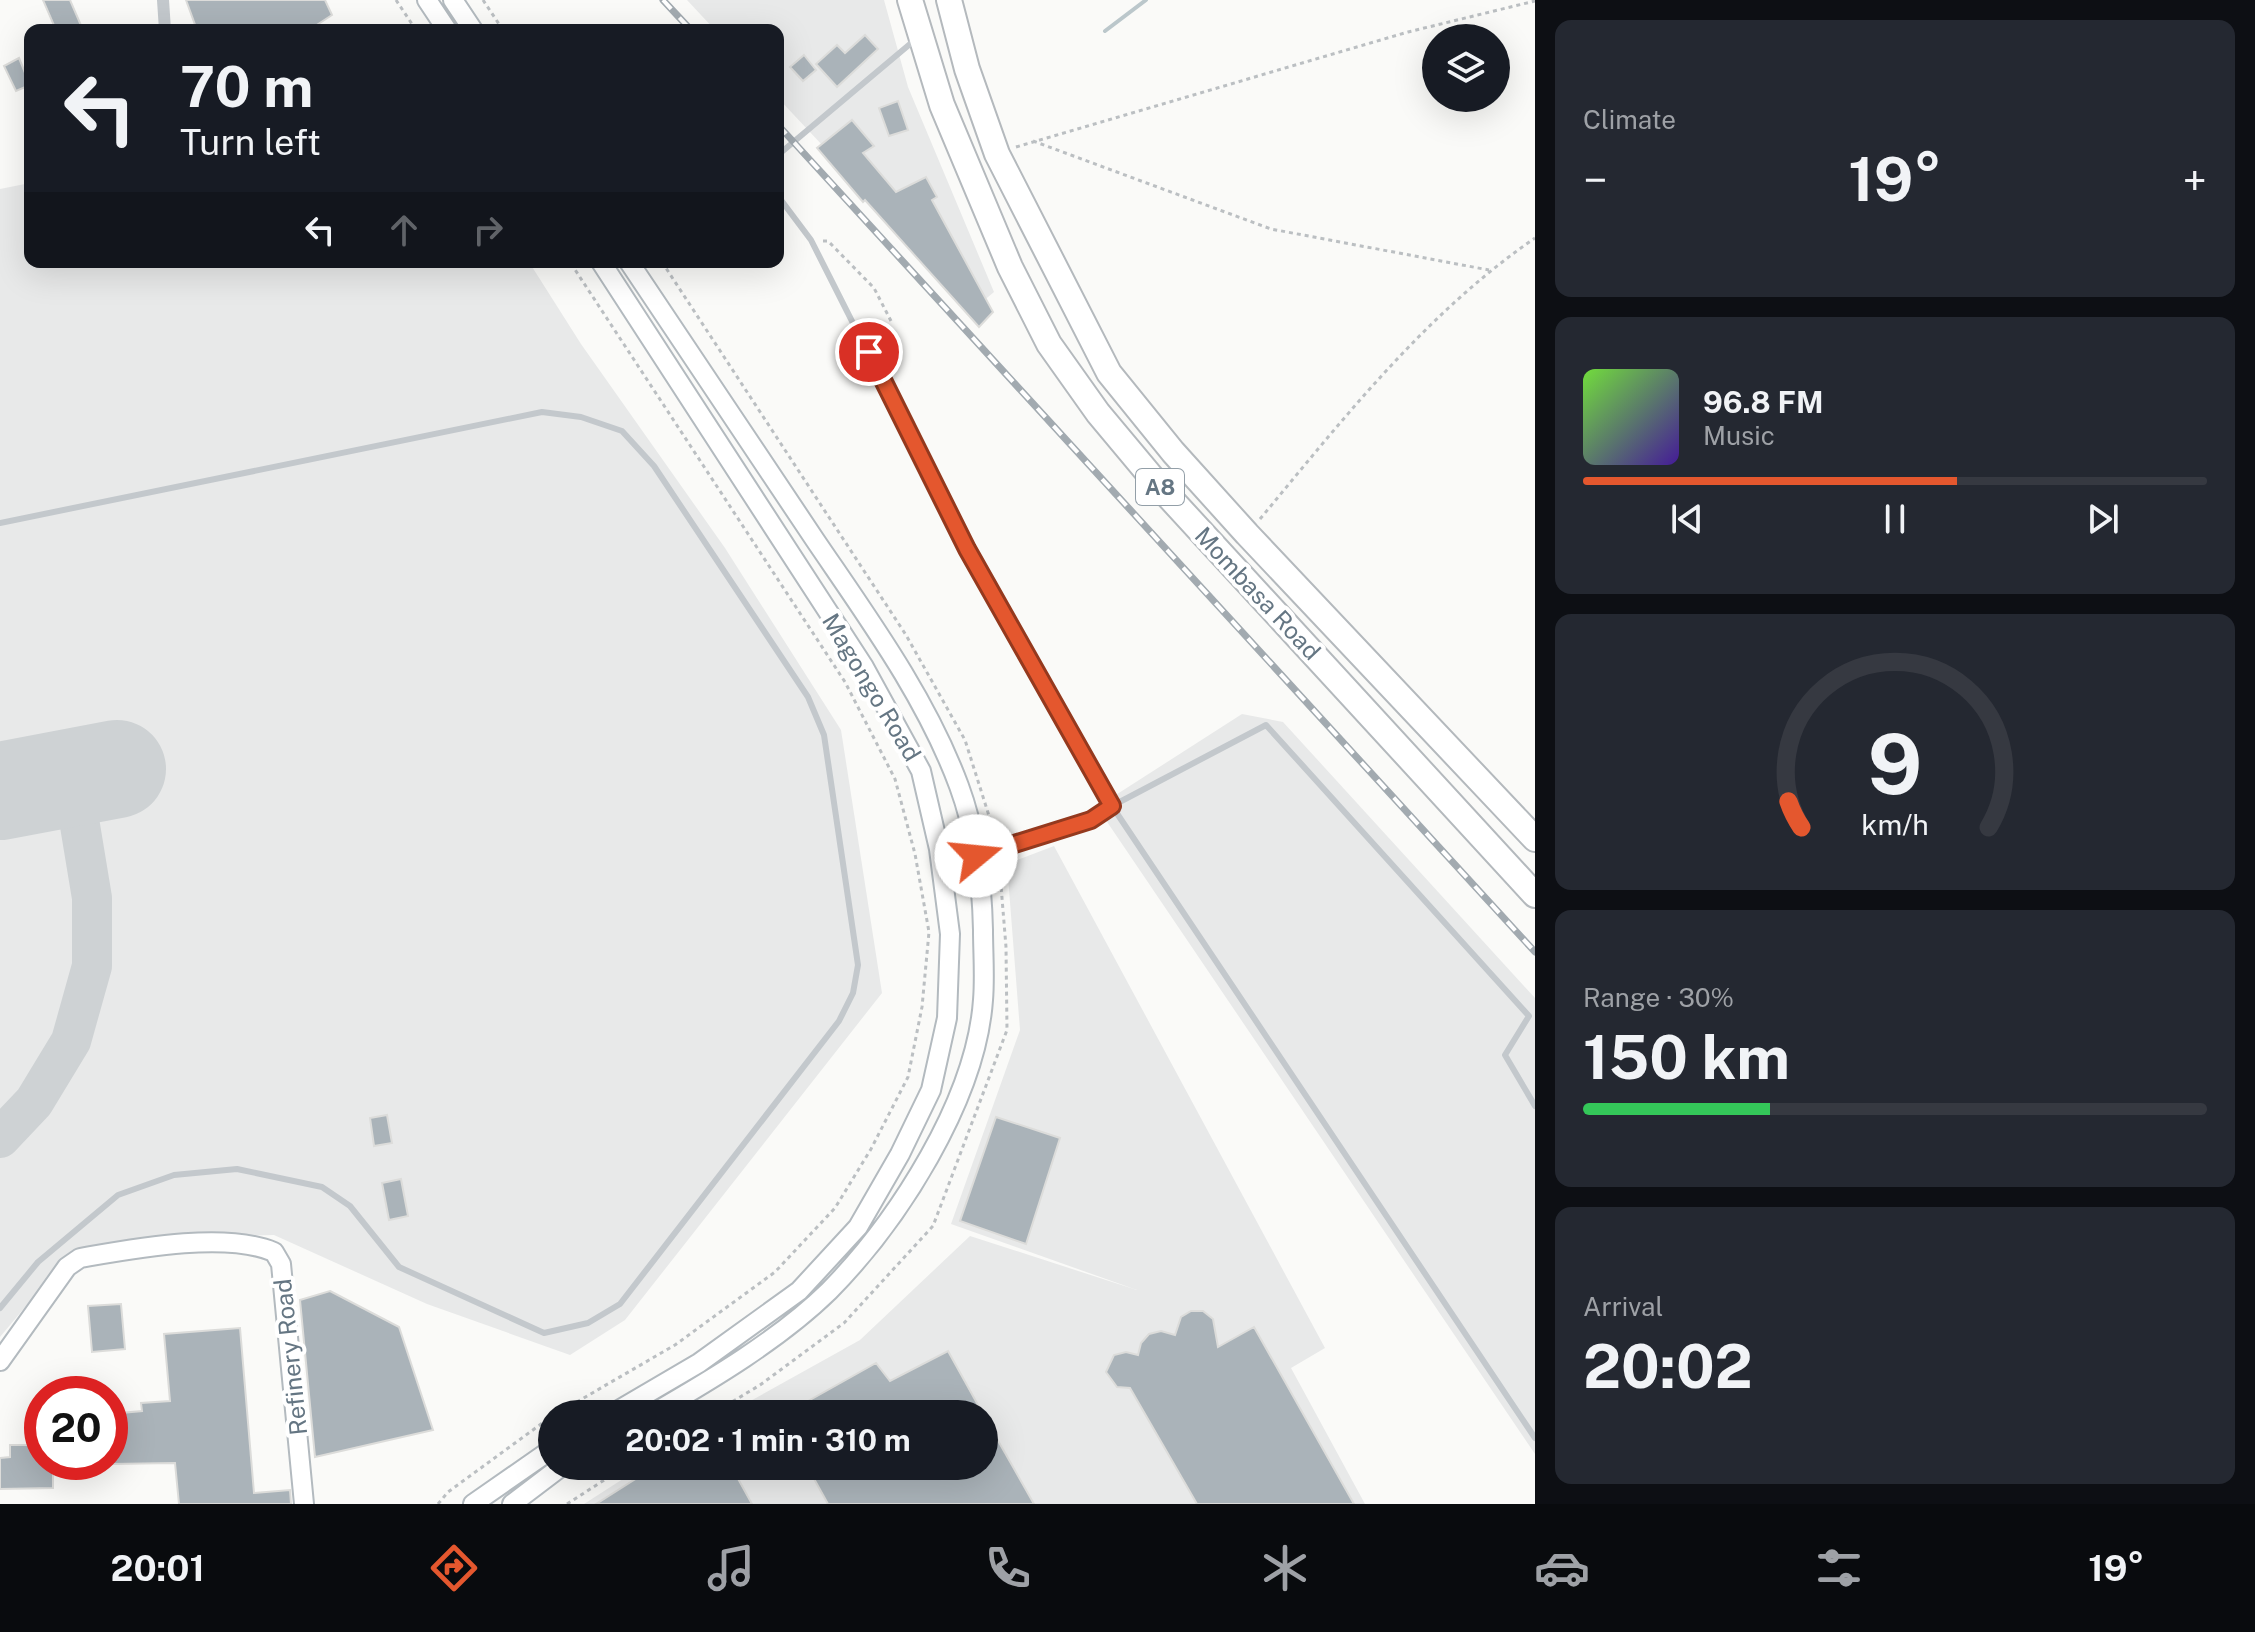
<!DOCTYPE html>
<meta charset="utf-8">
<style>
body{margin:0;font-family:"Public Sans",sans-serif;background:#242831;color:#f1f3f6;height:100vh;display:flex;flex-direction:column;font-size:30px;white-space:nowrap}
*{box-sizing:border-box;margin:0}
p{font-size:26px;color:#9ea1a6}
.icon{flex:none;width:44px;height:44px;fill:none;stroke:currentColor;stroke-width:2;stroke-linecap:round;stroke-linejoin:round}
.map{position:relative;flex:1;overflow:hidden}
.drawer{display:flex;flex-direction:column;gap:20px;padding:20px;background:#0d0f14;width:720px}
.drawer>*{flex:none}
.guide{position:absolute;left:24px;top:24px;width:760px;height:244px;border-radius:16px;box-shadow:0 8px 32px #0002;background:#171b24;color:#f1f3f6;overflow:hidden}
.tools{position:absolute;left:1422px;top:24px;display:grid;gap:16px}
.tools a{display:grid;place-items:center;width:88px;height:88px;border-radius:50%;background:#171b24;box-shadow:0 8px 32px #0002;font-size:40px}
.speed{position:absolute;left:24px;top:1376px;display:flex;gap:16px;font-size:40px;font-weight:700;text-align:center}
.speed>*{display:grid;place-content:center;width:104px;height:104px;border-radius:50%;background:#171b24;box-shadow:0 8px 32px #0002;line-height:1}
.speed .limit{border:12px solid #d22;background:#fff;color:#111}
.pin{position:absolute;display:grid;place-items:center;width:68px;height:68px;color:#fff;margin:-34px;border:4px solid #fff;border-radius:50%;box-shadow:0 2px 8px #0007}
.me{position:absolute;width:88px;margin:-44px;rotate:73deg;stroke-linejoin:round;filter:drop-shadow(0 0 6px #0008)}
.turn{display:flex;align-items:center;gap:28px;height:168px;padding:0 24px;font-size:36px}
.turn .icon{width:104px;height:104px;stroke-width:2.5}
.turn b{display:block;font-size:56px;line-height:68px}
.lanes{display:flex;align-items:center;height:76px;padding:0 24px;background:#0003;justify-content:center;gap:40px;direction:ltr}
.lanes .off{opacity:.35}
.big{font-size:60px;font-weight:700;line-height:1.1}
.drawer .widget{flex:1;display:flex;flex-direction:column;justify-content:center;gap:12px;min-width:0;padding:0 28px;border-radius:16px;background:#242831}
.drawer .dial{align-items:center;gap:0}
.dial svg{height:208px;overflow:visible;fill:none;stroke:#363941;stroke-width:7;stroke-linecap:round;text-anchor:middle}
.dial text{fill:#f1f3f6;stroke:none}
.song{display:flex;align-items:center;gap:24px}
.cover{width:96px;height:96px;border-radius:12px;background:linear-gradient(135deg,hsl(100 70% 55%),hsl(260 70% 35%))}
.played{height:8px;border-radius:4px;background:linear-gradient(90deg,#e4572e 60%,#363941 60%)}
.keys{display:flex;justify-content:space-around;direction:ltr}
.heat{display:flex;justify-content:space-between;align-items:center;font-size:44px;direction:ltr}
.charge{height:12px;border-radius:6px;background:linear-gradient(90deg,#34c759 30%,#363941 0)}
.trip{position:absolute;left:538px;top:1400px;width:460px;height:80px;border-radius:40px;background:#171b24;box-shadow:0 8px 32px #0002;font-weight:700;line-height:80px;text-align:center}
.tabs{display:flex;height:128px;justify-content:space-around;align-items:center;background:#090b0e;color:#9ea1a6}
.tabs .icon{width:56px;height:56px}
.tabs .current{color:#e4572e}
.tabs b{font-size:36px;color:#f1f3f6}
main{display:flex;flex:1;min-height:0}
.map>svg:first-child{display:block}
</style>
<main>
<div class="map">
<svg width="1535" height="1504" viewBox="0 0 1535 1504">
<rect width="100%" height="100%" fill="#fafaf8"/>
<path fill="#e8e9e9" d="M687,0H884L908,87L994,292L975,308L778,98V30H715Z
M30,183V262H529L581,344L725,548L841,730L882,993L625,1320L570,1355L427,1304L274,1235L197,1237L82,1248L56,1270L0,1337V189Z
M1242,714L1283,722L1535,998V1454L1097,807Z
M1054,846L1325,1348L1291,1368L1365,1504H584L643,1466H984V1414H727L860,1340L970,1236L1137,1290L951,1224L1020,1030L1007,864Z"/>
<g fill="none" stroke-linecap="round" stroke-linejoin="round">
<path stroke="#bbc7cb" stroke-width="4" d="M1105,31L1146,0"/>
<path stroke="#ced2d4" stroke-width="40" d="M0,1138L34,1102L71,1041L92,966V898L72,777"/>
<path stroke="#ced2d4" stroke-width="98" d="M0,791L117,769"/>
</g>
<path fill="#aab3b9" stroke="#dcdcda" stroke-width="2" d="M43,0H70L83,30H56Z
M186,0H325L332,15L309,30H197Z
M865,35L878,49L837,87L816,64L837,45L845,53Z
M804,55L816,70L803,81L790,67Z
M19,58L30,85L16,91L4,66Z
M898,101L908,130L889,136L879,108Z
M852,120L874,146L863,153L896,192L926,177L937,197L932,200L993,312L979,327L865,200L863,202L817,148Z
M387,1115L392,1143L374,1146L370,1118Z
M996,1117L1060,1138L1026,1244L960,1221Z
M401,1179L408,1216L389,1220L382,1183Z
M330,1291L399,1327L433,1430L315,1457L300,1300Z
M121,1304L125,1349L92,1352L88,1306Z
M1191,1311H1203L1213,1319L1218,1347L1254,1327L1354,1504H1197L1130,1388L1117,1387L1106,1372L1114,1355L1126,1352L1138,1355L1141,1343L1149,1334L1161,1331L1175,1335L1181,1317Z
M240,1328L254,1493L290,1490L291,1504H179L175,1463L110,1464V1414L142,1411L141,1403L170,1401L164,1334Z
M948,1351L983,1414H785L876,1363L890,1381Z
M984,1416L1034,1504H828L807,1466H984Z
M10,1445H42V1462H53V1488L0,1489V1458L10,1457Z
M656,1466H731L752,1504H596Z"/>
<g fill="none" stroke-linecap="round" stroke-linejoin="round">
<defs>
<path id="secondary" d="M427,0L447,30
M453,0L473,30
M601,262L864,667L921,771L939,849L950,934L947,1018L931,1090L900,1154L858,1227L799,1291L699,1363L612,1414
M629,262C691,355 753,447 815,540C868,618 926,697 959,786C976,832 982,882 983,930C983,953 985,977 983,1000C976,1100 898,1221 829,1291C780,1339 711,1380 652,1414
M0,1361L67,1267L80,1258C132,1249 225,1231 274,1252L281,1264L304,1504
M473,1504L552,1449
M512,1504L562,1466"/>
<path id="highway" d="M910,0L942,105L1010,267L1049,344L1098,413L1159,486L1535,895
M949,0L967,69L997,154L1109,373L1173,452L1247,534L1535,839"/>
</defs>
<use href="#secondary" stroke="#b3babf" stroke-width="22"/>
<use href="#highway" stroke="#b4b9bd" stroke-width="28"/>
<path stroke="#bbbfc2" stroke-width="3" stroke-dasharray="4 4" stroke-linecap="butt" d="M396,0L416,30
M483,0L503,30
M1033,141L1271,229L1489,270
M1016,147L1408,32L1535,1
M823,241H828L874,288L891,321
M662,262L906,635L965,740L997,841
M1260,519C1344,418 1426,313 1535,238
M556,1414L675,1345L775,1272L835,1208L871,1149L908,1077L922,1007L929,932L915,854L895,779L845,682L570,262
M712,1414L760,1385L844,1323L933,1226L1007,1030L1006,947L999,861
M438,1504L448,1492L552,1416
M567,1504L626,1466"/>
<path stroke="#c3c8cc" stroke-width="6" d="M778,155L916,39
M778,196L811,240L967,549L1112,806L1535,1438
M0,523L542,412L581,417L622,431L654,466L808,697L824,735L858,965L853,993L839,1021L620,1304L588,1323L544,1333L399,1267L350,1206L322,1187L237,1169L174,1175L118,1195L38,1262L0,1308
M979,855L1091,820L1112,806L1266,725L1529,1016L1505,1055L1535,1106"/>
<path stroke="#c3c8cc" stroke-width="12" d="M163,0L165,30"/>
<use href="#secondary" stroke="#fff" stroke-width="18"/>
<use href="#highway" stroke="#fff" stroke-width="24"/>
<defs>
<path id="rail" d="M663,0L691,30
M778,125L1535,952"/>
</defs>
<use href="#rail" stroke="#a2aab0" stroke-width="7"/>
<use href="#rail" stroke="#fff" stroke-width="4" stroke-dasharray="12" stroke-linecap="butt"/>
</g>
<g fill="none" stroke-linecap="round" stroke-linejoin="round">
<defs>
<path id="route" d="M869,352L967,549L1112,806L1091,820L976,856"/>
</defs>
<use href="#route" stroke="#94391e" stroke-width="20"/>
<use href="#route" stroke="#e4572e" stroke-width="14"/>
</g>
<g text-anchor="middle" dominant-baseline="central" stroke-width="8" stroke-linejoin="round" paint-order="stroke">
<rect fill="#fff" stroke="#939fa8" stroke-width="2" x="1136" y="469" width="48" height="36" rx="6"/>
<g font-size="22" font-weight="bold" fill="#657683">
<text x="1160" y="487">A8</text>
</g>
<g font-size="24" fill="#657683" stroke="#fff">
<text transform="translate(1258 593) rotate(47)">Mombasa Road</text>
<text transform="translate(872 687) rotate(59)">Magongo Road</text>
<text transform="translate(290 1357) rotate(-96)">Refinery Road</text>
</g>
</g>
</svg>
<div class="tools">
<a><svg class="icon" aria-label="layers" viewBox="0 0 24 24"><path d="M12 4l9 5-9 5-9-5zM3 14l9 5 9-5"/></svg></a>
</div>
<div class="speed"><div class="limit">20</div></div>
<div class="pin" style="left:869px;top:352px;background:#d93025"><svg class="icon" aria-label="arrive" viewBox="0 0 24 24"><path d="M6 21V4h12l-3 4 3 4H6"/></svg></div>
<svg class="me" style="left:976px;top:856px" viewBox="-20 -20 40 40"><circle r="19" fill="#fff"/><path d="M0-13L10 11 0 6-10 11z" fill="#e4572e"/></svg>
<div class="trip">20:02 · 1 min · 310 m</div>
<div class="guide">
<div class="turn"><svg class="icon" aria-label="left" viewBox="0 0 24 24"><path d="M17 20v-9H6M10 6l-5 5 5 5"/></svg><div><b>70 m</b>Turn left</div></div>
<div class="lanes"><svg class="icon" aria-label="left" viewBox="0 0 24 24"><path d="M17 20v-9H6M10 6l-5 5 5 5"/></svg><svg class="icon off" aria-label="ahead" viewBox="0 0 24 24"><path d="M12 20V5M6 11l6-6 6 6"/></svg><svg class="icon off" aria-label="right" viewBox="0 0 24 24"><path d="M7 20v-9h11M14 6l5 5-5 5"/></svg></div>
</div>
</div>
<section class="drawer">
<div class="widget"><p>Climate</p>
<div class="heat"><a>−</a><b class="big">19°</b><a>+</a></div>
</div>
<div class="widget">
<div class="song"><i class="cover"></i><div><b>96.8 FM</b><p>Music</p></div></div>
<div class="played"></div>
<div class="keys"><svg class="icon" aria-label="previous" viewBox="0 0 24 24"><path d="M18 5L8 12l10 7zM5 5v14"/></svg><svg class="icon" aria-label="pause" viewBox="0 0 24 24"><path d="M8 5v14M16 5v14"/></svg><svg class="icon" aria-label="next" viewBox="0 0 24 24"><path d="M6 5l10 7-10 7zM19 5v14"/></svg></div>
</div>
<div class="widget dial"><svg viewBox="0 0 100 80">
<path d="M14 69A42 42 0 1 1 86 69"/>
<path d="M14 69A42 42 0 0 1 9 59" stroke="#e4572e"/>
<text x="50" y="56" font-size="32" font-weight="700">9</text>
<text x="50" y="72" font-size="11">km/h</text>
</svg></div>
<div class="widget"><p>Range · 30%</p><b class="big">150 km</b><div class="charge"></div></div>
<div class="widget"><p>Arrival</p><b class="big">20:02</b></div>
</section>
</main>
<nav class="tabs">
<b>20:01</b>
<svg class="icon current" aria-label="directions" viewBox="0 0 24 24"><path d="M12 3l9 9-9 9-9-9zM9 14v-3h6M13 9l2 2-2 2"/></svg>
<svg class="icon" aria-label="music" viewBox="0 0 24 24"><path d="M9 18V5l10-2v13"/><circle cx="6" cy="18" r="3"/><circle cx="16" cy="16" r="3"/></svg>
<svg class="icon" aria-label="phone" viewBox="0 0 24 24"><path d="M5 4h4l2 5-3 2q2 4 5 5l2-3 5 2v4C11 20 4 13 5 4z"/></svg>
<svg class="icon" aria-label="climate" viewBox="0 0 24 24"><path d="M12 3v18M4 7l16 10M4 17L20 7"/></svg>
<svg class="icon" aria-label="car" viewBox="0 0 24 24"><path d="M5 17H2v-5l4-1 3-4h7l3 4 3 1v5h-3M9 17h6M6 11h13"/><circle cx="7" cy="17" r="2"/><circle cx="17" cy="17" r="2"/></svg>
<svg class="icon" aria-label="filters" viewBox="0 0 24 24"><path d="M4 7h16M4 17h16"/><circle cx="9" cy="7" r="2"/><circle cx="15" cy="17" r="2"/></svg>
<b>19°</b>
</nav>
